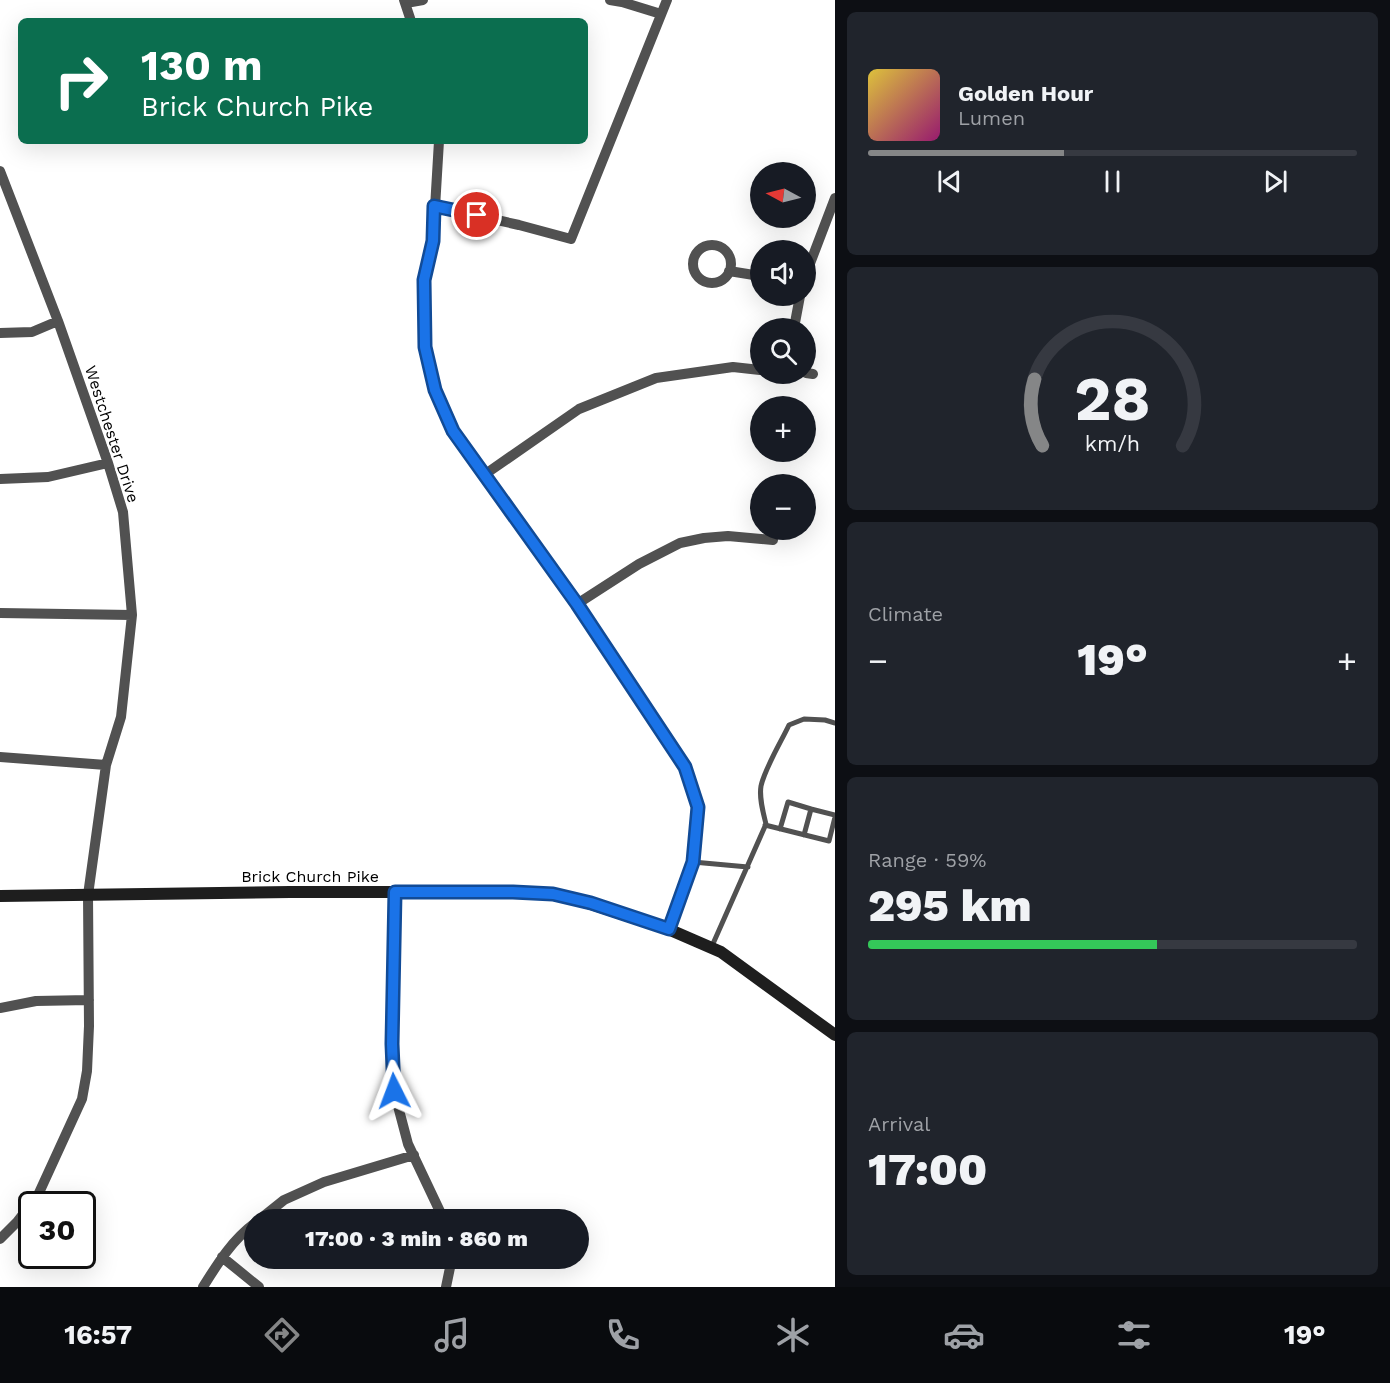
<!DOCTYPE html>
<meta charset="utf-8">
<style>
body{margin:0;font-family:"Work Sans",sans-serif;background:#20242c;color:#f1f3f6;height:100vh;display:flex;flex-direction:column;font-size:22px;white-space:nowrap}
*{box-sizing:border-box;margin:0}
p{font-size:20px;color:#9ea1a6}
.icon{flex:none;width:33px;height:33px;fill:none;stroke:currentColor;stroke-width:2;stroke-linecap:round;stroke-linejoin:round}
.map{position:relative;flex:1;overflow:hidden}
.details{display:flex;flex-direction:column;gap:12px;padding:12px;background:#0d0f14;width:555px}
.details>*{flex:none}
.banner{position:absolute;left:18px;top:18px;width:570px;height:126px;border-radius:9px;box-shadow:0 6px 24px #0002;background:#0b6e4f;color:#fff;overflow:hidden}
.needle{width:39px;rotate:277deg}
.tools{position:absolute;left:750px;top:162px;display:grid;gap:12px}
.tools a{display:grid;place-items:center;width:66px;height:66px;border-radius:50%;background:#171b24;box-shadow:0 6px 24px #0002;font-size:30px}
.speed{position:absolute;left:18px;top:1191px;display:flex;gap:12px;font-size:30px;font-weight:700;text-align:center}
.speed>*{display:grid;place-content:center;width:78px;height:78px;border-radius:50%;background:#171b24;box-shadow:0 6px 24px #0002;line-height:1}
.speed .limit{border:3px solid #111;border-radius:9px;background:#fff;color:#111}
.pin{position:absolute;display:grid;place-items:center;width:51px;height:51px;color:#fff;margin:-26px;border:3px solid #fff;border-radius:50%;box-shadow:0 2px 6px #0007}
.me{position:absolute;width:66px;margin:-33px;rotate:357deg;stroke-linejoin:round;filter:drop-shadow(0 0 4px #0008)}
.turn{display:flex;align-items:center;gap:21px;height:126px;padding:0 24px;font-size:27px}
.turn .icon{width:78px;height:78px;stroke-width:2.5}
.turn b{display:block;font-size:42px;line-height:51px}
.big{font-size:45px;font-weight:800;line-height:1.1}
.details .card{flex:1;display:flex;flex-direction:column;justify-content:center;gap:9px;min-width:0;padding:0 21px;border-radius:9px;background:#20242c}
.details .dial{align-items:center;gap:0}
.dial svg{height:156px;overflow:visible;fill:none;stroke:#363941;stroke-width:7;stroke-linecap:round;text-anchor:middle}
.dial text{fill:#f1f3f6;stroke:none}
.song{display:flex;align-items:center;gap:18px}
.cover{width:72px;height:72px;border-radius:9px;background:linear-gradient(135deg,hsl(50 70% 55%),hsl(320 70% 35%))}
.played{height:6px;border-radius:3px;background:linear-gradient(90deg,#858687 40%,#363941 40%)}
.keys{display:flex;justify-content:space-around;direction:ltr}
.heat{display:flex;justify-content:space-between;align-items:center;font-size:33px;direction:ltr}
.charge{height:9px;border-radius:4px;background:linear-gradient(90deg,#34c759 59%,#363941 0)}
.trip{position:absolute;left:244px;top:1209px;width:345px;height:60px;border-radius:30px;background:#171b24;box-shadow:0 6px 24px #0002;font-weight:800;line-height:60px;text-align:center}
.dock{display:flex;height:96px;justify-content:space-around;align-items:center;background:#090b0e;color:#9ea1a6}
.dock .icon{width:42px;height:42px}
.dock .on{color:#858687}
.dock b{font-size:27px;color:#f1f3f6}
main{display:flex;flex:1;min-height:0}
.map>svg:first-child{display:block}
</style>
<main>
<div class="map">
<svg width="835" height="1287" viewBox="0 0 835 1287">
<rect width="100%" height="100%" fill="#fff"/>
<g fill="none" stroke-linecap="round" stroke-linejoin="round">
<path stroke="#515151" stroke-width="5" d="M811,809L835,815
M765,825L829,841L835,817
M780,829L788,802L811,809L804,835
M693,862L748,867
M712,946L766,824C763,812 759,798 761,786C765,768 781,742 789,725L804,719L825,720L835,723"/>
<path stroke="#515151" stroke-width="10" d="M404,0L411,21
M610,0L622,2L661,14
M406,3L423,0
M439,141L433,241L425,280V347L435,390L453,431L577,604L685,767L698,807L693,862L668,929
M0,171L58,321L108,463L123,512L132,615L121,717L106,765L88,895L89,1026L87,1071L82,1099L38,1195L17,1222L0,1239
M434,206L519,225L571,239L667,0
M693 264a19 19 0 1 1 38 0a19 19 0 1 1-38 0Z
M729,271L760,276
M806,274L835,198
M794,328L800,296
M0,333L32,332L58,321
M806,373L813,374
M484,475L579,409L656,378L733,367L760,370
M0,479L48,477L108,463
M577,604L639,564L680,543L704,538L728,536L773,540
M0,613L132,615
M0,757L106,765
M395,892L392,968V1044L394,1091L408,1144L444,1220
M0,1008L36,1001L89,1000
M259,1220L284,1200L324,1182L414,1155
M222,1257L259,1287
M203,1287C218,1263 232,1240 255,1223
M446,1287L452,1258"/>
<path stroke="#1e1e1e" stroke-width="12" d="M0,896L290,892H513L553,894L591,904L668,929L721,952L835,1035"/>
</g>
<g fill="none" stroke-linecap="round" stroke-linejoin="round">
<defs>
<path id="route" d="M394,1091L392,1044L395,892H513L553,894L591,903L669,929L693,862L698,807L685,767L577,604L453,431L435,390L425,347L424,280L433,241L434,206L477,215"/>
</defs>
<use href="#route" stroke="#114b97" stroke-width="15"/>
<use href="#route" stroke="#1a73e8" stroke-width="10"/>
</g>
<g text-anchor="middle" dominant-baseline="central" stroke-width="4.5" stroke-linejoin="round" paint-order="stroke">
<g font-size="16" fill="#000" stroke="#fff">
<text transform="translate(112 434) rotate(72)">Westchester Drive</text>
<text x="310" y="876">Brick Church Pike</text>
</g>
</g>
</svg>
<div class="tools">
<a><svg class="needle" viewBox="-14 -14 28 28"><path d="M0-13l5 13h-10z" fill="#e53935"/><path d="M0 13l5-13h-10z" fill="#9ea1a6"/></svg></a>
<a><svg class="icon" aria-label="sound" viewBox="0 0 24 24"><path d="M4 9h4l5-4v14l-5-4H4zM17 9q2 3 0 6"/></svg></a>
<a><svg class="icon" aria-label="search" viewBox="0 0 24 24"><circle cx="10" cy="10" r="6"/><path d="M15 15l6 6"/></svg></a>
<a>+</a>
<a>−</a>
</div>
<div class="speed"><div class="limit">30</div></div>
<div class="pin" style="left:477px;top:215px;background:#d93025"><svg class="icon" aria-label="arrive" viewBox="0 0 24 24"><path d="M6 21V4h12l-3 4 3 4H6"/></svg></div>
<svg class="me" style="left:394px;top:1091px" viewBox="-20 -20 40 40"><path d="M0-17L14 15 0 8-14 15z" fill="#1a73e8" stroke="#fff" stroke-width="4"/></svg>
<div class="trip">17:00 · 3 min · 860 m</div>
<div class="banner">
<div class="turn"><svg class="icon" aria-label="right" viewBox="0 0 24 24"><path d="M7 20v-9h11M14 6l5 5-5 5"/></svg><div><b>130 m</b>Brick Church Pike</div></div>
</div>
</div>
<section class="details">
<div class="card">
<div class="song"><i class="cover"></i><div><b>Golden Hour</b><p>Lumen</p></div></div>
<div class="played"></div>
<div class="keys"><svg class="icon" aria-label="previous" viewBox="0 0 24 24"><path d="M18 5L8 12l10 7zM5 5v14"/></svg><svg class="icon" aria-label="pause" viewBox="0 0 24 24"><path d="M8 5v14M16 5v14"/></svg><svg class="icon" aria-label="next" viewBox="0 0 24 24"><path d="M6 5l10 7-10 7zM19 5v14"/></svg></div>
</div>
<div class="card dial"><svg viewBox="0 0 100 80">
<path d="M14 69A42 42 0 1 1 86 69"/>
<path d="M14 69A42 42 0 0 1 10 35" stroke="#858687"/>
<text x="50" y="56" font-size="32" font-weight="700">28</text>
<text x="50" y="72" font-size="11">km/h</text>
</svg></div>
<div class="card"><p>Climate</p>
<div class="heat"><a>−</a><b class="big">19°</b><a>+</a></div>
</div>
<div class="card"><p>Range · 59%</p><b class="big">295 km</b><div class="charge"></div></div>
<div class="card"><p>Arrival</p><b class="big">17:00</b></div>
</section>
</main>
<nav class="dock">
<b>16:57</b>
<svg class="icon on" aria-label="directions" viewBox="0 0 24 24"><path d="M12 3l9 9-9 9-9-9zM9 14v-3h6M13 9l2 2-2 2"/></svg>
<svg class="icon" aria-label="music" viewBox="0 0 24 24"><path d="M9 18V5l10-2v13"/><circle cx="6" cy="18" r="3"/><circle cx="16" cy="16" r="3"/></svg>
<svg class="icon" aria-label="phone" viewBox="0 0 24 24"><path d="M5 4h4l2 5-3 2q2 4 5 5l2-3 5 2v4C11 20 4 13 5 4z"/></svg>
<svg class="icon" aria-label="climate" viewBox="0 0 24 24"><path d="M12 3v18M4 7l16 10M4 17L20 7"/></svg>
<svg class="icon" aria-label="car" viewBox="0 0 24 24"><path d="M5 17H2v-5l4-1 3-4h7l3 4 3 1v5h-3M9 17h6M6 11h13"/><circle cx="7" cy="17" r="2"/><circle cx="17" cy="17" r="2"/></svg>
<svg class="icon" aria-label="filters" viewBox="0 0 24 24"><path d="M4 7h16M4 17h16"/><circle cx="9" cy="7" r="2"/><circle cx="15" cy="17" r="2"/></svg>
<b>19°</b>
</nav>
